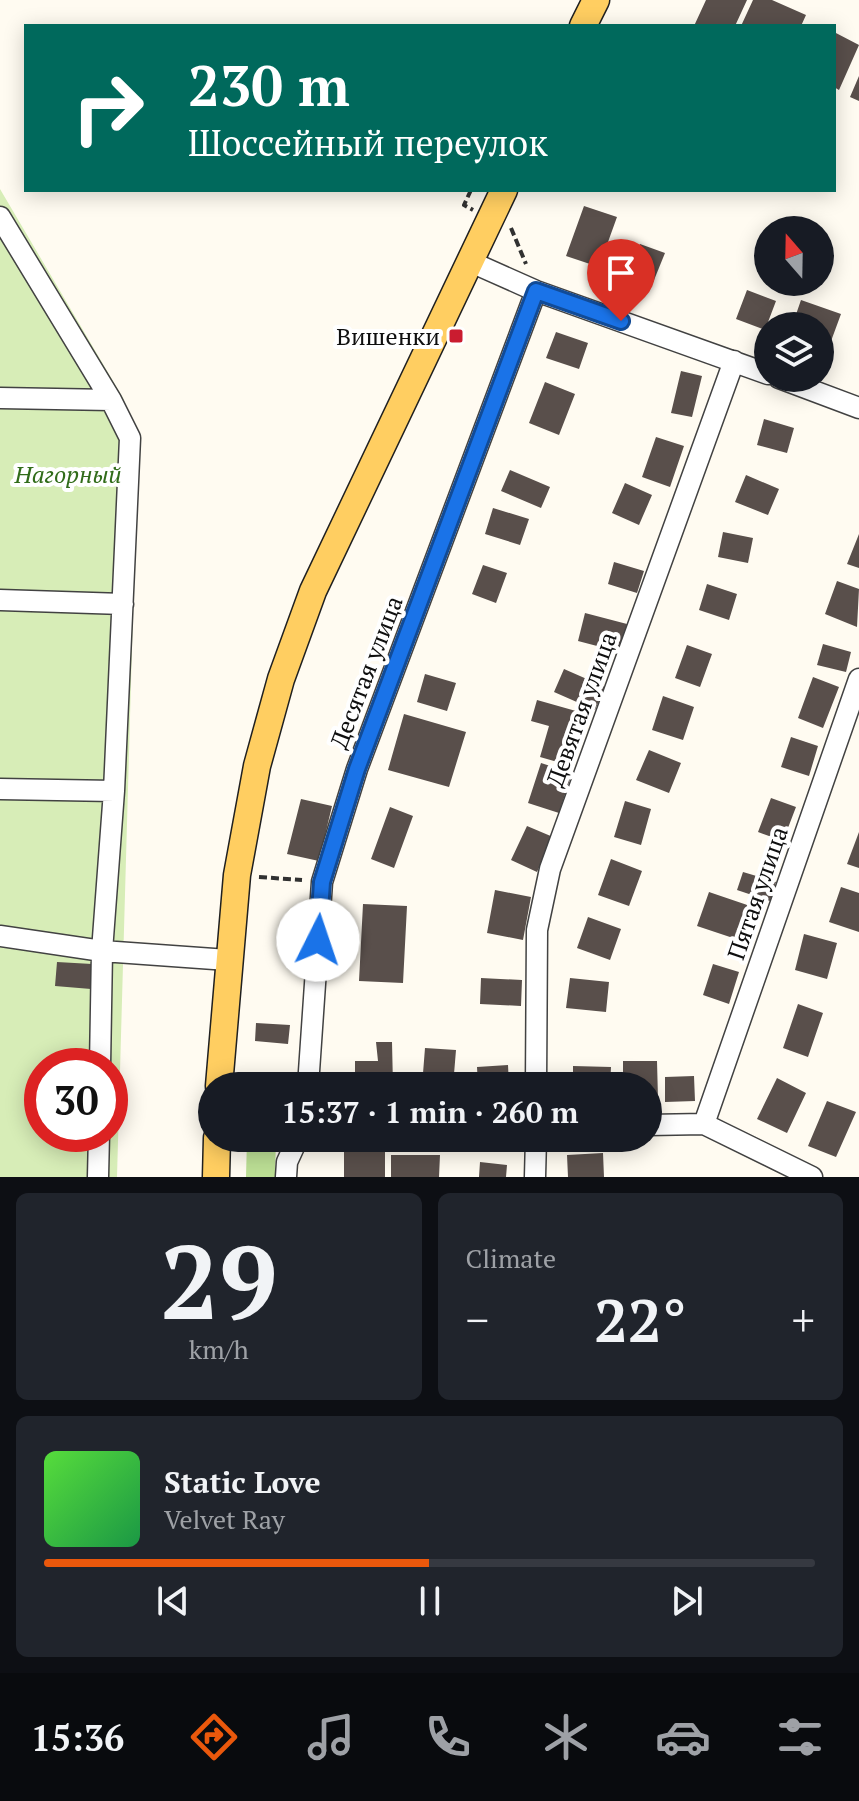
<!DOCTYPE html>
<meta charset="utf-8">
<style>
body{margin:0;font-family:"PT Serif",serif;background:#20242c;color:#f1f3f6;height:100vh;display:flex;flex-direction:column;font-size:30px;white-space:nowrap}
*{box-sizing:border-box;margin:0}
p{font-size:26px;color:#9ea1a6}
.icon{flex:none;width:44px;height:44px;fill:none;stroke:currentColor;stroke-width:2;stroke-linecap:round;stroke-linejoin:round}
.map{position:relative;height:1177px;overflow:hidden}
.details{display:flex;flex-direction:column;gap:16px;padding:16px;background:#0d0f14;flex:1}
.details>*{flex:none}
.guide{position:absolute;left:24px;top:24px;width:812px;height:168px;border-radius:0px;box-shadow:0 4px 20px #0003;background:#00695c;color:#fff;overflow:hidden}
.needle{width:52px;rotate:340deg}
.buttons{position:absolute;left:754px;top:216px;display:grid;gap:16px}
.buttons a{display:grid;place-items:center;width:80px;height:80px;border-radius:50%;background:#171b24;box-shadow:0 4px 20px #0003;font-size:40px}
.speed{position:absolute;left:24px;top:1048px;display:flex;gap:16px;font-size:40px;font-weight:700;text-align:center}
.speed>*{display:grid;place-content:center;width:104px;height:104px;border-radius:50%;background:#171b24;box-shadow:0 4px 20px #0003;line-height:1}
.speed .limit{border:12px solid #d22;background:#fff;color:#111}
.pin{position:absolute;display:grid;place-items:center;width:68px;height:68px;color:#fff;margin:-82px -34px;border-radius:50% 50% 50% 0;rotate:-45deg;box-shadow:0 0 8px #0007}
.pin .icon{rotate:45deg}
.me{position:absolute;width:88px;margin:-44px;rotate:4deg;stroke-linejoin:round;filter:drop-shadow(0 0 6px #0008)}
.turn{display:flex;align-items:center;gap:28px;height:168px;padding:0 32px;font-size:36px}
.turn .icon{width:104px;height:104px;stroke-width:2.5}
.turn b{display:block;font-size:56px;line-height:68px}
.big{font-size:60px;font-weight:600;line-height:1.1}
.details .tile{flex:1;display:flex;flex-direction:column;justify-content:center;gap:12px;min-width:0;padding:0 28px;border-radius:12px;background:#20242c}
.details .dial{align-items:center;gap:0}
.dial b{font-size:104px;line-height:1}
.song{display:flex;align-items:center;gap:24px}
.cover{width:96px;height:96px;border-radius:12px;background:linear-gradient(135deg,hsl(110 70% 55%),hsl(140 70% 35%))}
.played{height:8px;border-radius:4px;background:linear-gradient(90deg,#ea580c 50%,#363941 50%)}
.keys{display:flex;justify-content:space-around;direction:ltr}
.heat{display:flex;justify-content:space-between;align-items:center;font-size:44px;direction:ltr}
.details .tiles{flex:1;display:grid;gap:16px;grid-template-columns:1fr 1fr}
.tile:last-child{grid-column:span 2}
.trip{position:absolute;left:198px;top:1072px;width:464px;height:80px;border-radius:40px;background:#171b24;box-shadow:0 4px 20px #0003;font-weight:600;line-height:80px;text-align:center}
.dock{display:flex;height:128px;justify-content:space-around;align-items:center;background:#090b0e;color:#9ea1a6}
.dock .icon{width:56px;height:56px}
.dock .selected{color:#ea580c}
.dock b{font-size:36px;color:#f1f3f6}
.map>svg:first-child{display:block}
</style>
<div class="map">
<svg width="859" height="1177" viewBox="0 0 859 1177">
<rect width="100%" height="100%" fill="#fffbf1"/>
<path fill="#d7edb7" fill-rule="evenodd" d="M0,189L123,398L138,435L117,1177H0ZM42,1066H110V1134H42Z"/>
<path fill="#bcdf95" d="M247,1138H276L275,1177H246Z"/>
<path fill="#594f4b" d="M706,0H747L735,26H694Z
M753,0H772L806,15L801,26H741Z
M834,32L859,45L839,90L834,87Z
M859,76V101L850,97Z
M584,206L617,217L599,267L566,256Z
M640,244L665,253L652,285L628,276Z
M747,290L776,301L765,330L736,319Z
M801,300L841,314L827,352L820,349V326H792Z
M556,332L588,343L579,369L546,358Z
M681,371L702,376L692,417L671,413Z
M545,382L575,394L559,435L529,423Z
M764,419L794,428L787,453L757,445Z
M656,437L684,446L670,487L642,477Z
M510,470L550,487L541,508L501,491Z
M746,475L779,489L768,515L735,502Z
M625,483L652,495L639,525L612,513Z
M493,508L529,519L520,545L485,534Z
M723,532L753,538L748,563L718,557Z
M859,534V568L847,564Z
M614,562L644,571L637,593L608,584Z
M483,565L507,573L496,603L472,594Z
M837,581L859,589L857,627L825,614Z
M707,584L737,594L729,620L699,610Z
M585,613L627,624L620,652L578,641Z
M823,644L851,652L846,672L817,665Z
M687,645L712,654L700,687L675,678Z
M564,669L605,687L595,710L554,692Z
M425,674L456,683L447,711L417,702Z
M813,677L839,687L823,728L798,718Z
M663,696L694,707L683,740L652,730Z
M537,700L583,713L568,765L540,757L549,726L531,721Z
M404,714L466,732L449,787L388,770Z
M791,737L818,746L809,776L781,767Z
M649,750L681,763L669,793L636,780Z
M541,763L572,773L559,813L528,803Z
M771,798L796,807L783,841L758,832Z
M301,799L332,806L319,861L287,854Z
M625,801L651,809L641,845L614,837Z
M390,807L413,816L394,868L371,859Z
M527,826L553,837L537,872L511,860Z
M859,832V868L847,864Z
M611,859L642,871L629,906L598,895Z
M743,872L776,882L770,901L737,890Z
M841,887L859,893V932L829,922Z
M495,890L531,897L523,940L487,933Z
M709,892L759,909L748,943L697,926Z
M363,904L407,906L403,983L359,981Z
M588,917L621,929L610,960L577,948Z
M804,934L837,943L827,979L795,970Z
M57,962L92,964L91,989L55,986Z
M713,964L739,972L729,1004L703,995Z
M481,978L522,980L521,1006L480,1004Z
M570,978L609,982L606,1012L566,1008Z
M798,1004L823,1013L808,1057L783,1048Z
M256,1023L290,1025L288,1044L255,1041Z
M376,1042H392L393,1086H355V1061H378Z
M425,1048L456,1050L453,1086H422Z
M623,1061H657L658,1099H648V1086H623Z
M508,1065L509,1086H478L477,1067Z
M573,1066L611,1067L610,1086H573Z
M694,1076L695,1101L665,1102V1077Z
M777,1078L806,1093L787,1133L757,1119Z
M827,1101L856,1112L836,1157L808,1146Z
M344,1148H385V1177H344Z
M603,1153L604,1177H568L567,1155Z
M391,1155H440L439,1177H391Z
M480,1162L507,1165L506,1177H479Z"/>
<g fill="none" stroke-linecap="round" stroke-linejoin="round">
<defs>
<path id="minor" d="M0,217L111,400L130,438L114,791L102,951L228,960
M471,262L536,291L768,374
M779,378L859,408
M0,398L111,400
M0,600L123,604
M0,789L114,791
M0,936L102,951L100,1066
M308,1086L322,882L357,769L536,291
M536,1086L537,930L550,869L734,361
M704,1124L859,679
M648,1125L704,1124L812,1177
M98,1177L99,1134
M286,1177L287,1162L298,1138
M535,1177L536,1138"/>
<path id="major" d="M583,26L596,0
M219,1086L237,875L257,766L281,679L313,591L504,190
M216,1177L217,1138"/>
</defs>
<use href="#minor" stroke="#424242" stroke-width="23"/>
<use href="#major" stroke="#202020" stroke-width="29"/>
<path stroke="#313131" stroke-width="4" stroke-dasharray="8 4" stroke-linecap="butt" d="M471,190L464,205L473,210
M511,228L526,264
M259,877L302,880"/>
<use href="#minor" stroke="#fff" stroke-width="20"/>
<use href="#major" stroke="#ffce61" stroke-width="26"/>
</g>
<g fill="none" stroke-linecap="round" stroke-linejoin="round">
<defs>
<path id="route" d="M318,940L322,882L357,769L536,291L621,321"/>
</defs>
<use href="#route" stroke="#114b97" stroke-width="20"/>
<use href="#route" stroke="#1a73e8" stroke-width="14"/>
</g>
<rect fill="#ca1c30" stroke="#fff" stroke-width="3" x="448" y="328" width="16" height="16" rx="4"/>
<g text-anchor="middle" dominant-baseline="central" stroke-width="8" stroke-linejoin="round" paint-order="stroke">
<g font-size="24" fill="#0f0f0f" stroke="#fff" text-anchor="end">
<text x="440" y="336">Вишенки</text>
</g>
<g font-size="24" font-style="italic" fill="#316c1a" stroke="#fff">
<text x="68" y="474">Нагорный</text>
</g>
<g font-size="24" fill="#0f0f0f" stroke="#fff">
<text transform="translate(366 672) rotate(-69)">Десятая улица</text>
<text transform="translate(581 709) rotate(-70)">Девятая улица</text>
<text transform="translate(757 893) rotate(-71)">Пятая улица</text>
</g>
</g>
</svg>
<div class="buttons">
<a><svg class="needle" viewBox="-14 -14 28 28"><path d="M0-13l5 13h-10z" fill="#e53935"/><path d="M0 13l5-13h-10z" fill="#9ea1a6"/></svg></a>
<a><svg class="icon" aria-label="layers" viewBox="0 0 24 24"><path d="M12 4l9 5-9 5-9-5zM3 14l9 5 9-5"/></svg></a>
</div>
<div class="speed"><div class="limit">30</div></div>
<div class="pin" style="left:621px;top:321px;background:#d93025"><svg class="icon" aria-label="arrive" viewBox="0 0 24 24"><path d="M6 21V4h12l-3 4 3 4H6"/></svg></div>
<svg class="me" style="left:318px;top:940px" viewBox="-20 -20 40 40"><circle r="19" fill="#fff"/><path d="M0-13L10 11 0 6-10 11z" fill="#1a73e8"/></svg>
<div class="trip">15:37 · 1 min · 260 m</div>
<div class="guide">
<div class="turn"><svg class="icon" aria-label="right" viewBox="0 0 24 24"><path d="M7 20v-9h11M14 6l5 5-5 5"/></svg><div><b>230 m</b>Шоссейный переулок</div></div>
</div>
</div>
<section class="details">
<div class="tiles">
<div class="tile dial"><b>29</b><p>km/h</p></div>
<div class="tile"><p>Climate</p>
<div class="heat"><a>−</a><b class="big">22°</b><a>+</a></div>
</div>
<div class="tile">
<div class="song"><i class="cover"></i><div><b>Static Love</b><p>Velvet Ray</p></div></div>
<div class="played"></div>
<div class="keys"><svg class="icon" aria-label="previous" viewBox="0 0 24 24"><path d="M18 5L8 12l10 7zM5 5v14"/></svg><svg class="icon" aria-label="pause" viewBox="0 0 24 24"><path d="M8 5v14M16 5v14"/></svg><svg class="icon" aria-label="next" viewBox="0 0 24 24"><path d="M6 5l10 7-10 7zM19 5v14"/></svg></div>
</div>
</div>
</section>
<nav class="dock">
<b>15:36</b>
<svg class="icon selected" aria-label="directions" viewBox="0 0 24 24"><path d="M12 3l9 9-9 9-9-9zM9 14v-3h6M13 9l2 2-2 2"/></svg>
<svg class="icon" aria-label="music" viewBox="0 0 24 24"><path d="M9 18V5l10-2v13"/><circle cx="6" cy="18" r="3"/><circle cx="16" cy="16" r="3"/></svg>
<svg class="icon" aria-label="phone" viewBox="0 0 24 24"><path d="M5 4h4l2 5-3 2q2 4 5 5l2-3 5 2v4C11 20 4 13 5 4z"/></svg>
<svg class="icon" aria-label="climate" viewBox="0 0 24 24"><path d="M12 3v18M4 7l16 10M4 17L20 7"/></svg>
<svg class="icon" aria-label="car" viewBox="0 0 24 24"><path d="M5 17H2v-5l4-1 3-4h7l3 4 3 1v5h-3M9 17h6M6 11h13"/><circle cx="7" cy="17" r="2"/><circle cx="17" cy="17" r="2"/></svg>
<svg class="icon" aria-label="filters" viewBox="0 0 24 24"><path d="M4 7h16M4 17h16"/><circle cx="9" cy="7" r="2"/><circle cx="15" cy="17" r="2"/></svg>
</nav>
